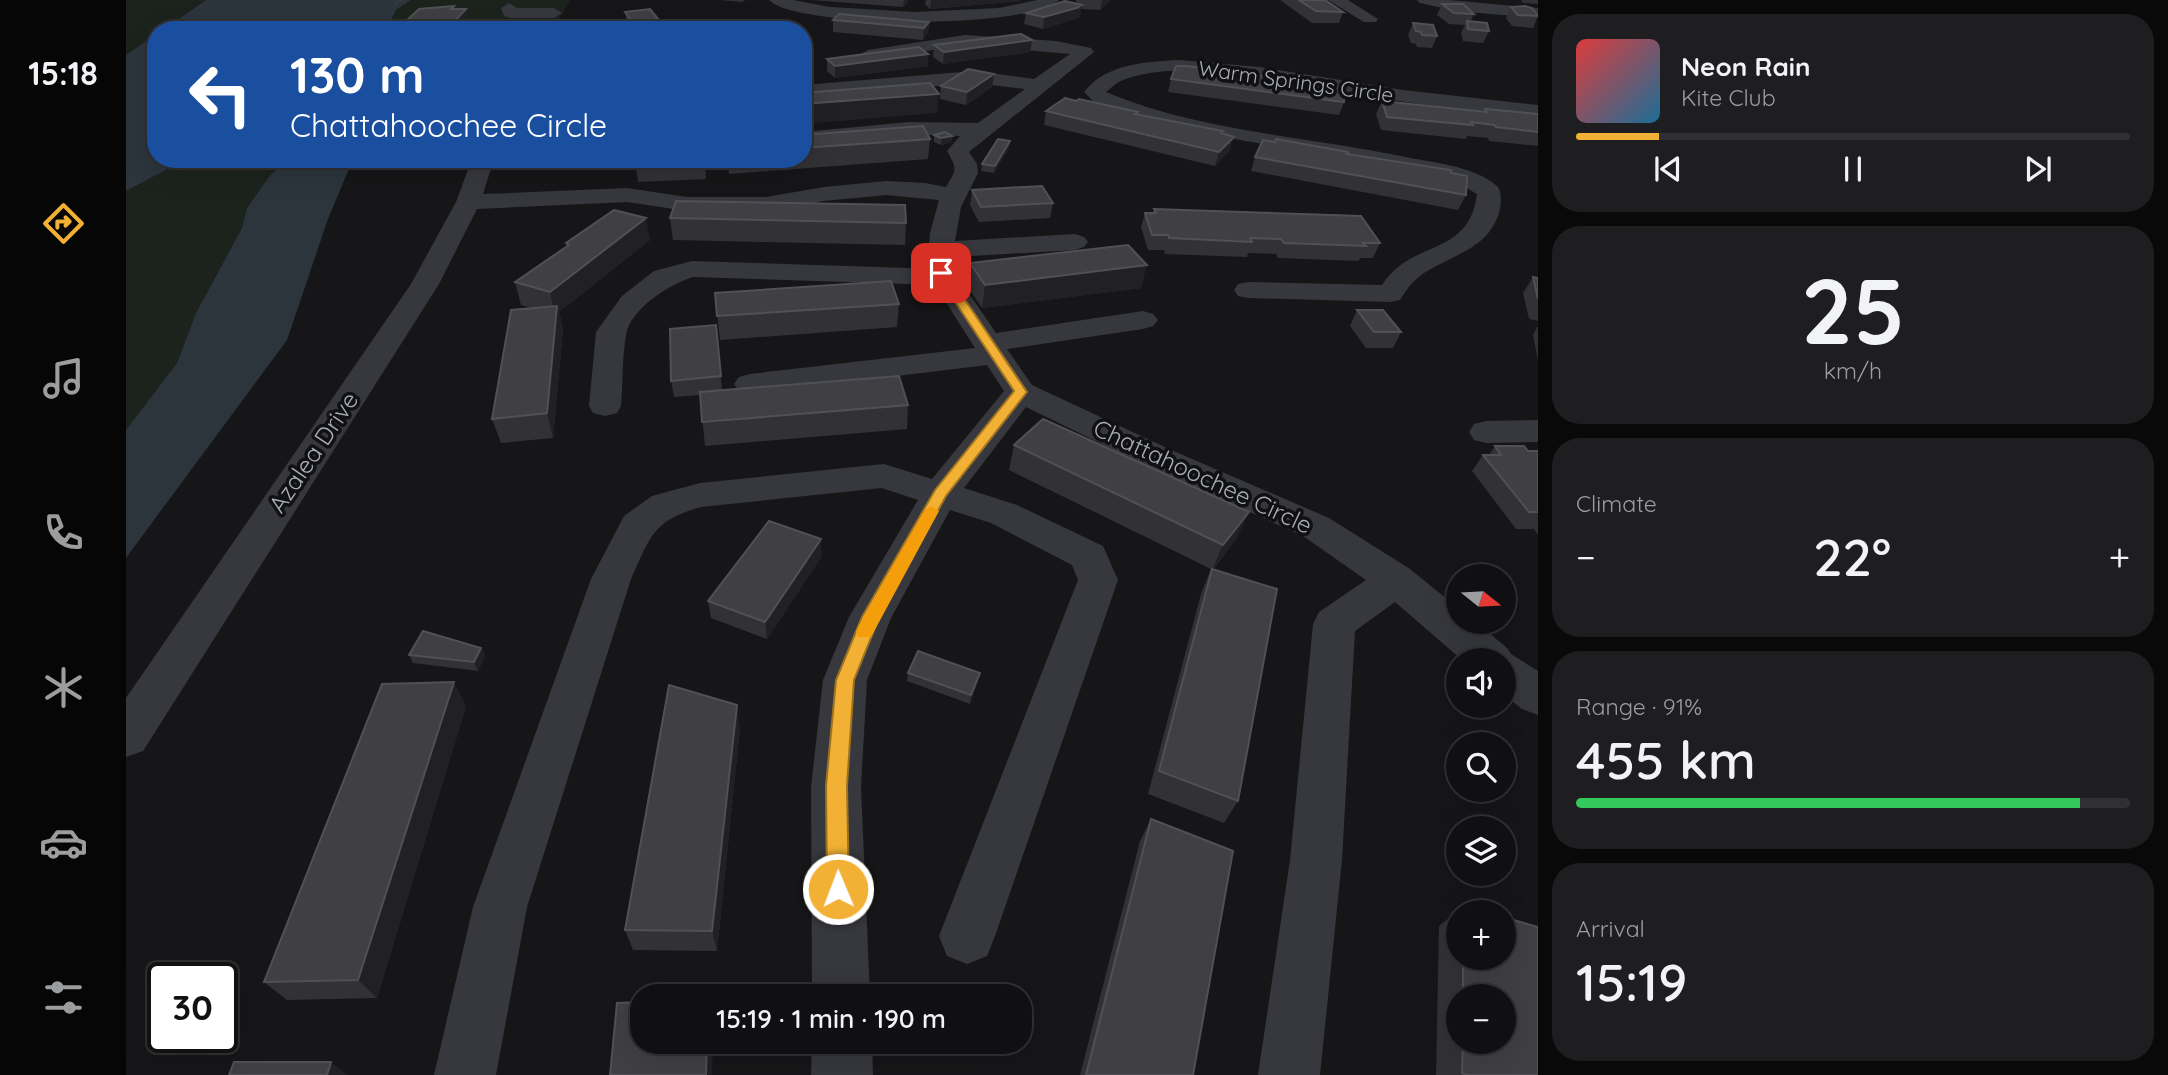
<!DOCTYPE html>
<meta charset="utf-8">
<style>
body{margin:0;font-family:Quicksand,sans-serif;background:#1e1e20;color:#f1f3f6;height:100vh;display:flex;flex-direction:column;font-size:26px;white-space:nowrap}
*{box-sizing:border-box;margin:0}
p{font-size:23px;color:#9c9d9f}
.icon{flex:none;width:38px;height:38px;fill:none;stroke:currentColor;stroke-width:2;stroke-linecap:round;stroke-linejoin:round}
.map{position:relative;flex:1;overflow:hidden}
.side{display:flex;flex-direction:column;gap:14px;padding:14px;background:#09090a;width:630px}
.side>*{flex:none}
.top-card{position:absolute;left:21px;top:21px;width:665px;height:147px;border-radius:28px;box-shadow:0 7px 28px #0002,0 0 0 2px #303032;background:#1a4fa0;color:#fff;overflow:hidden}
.needle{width:46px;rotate:108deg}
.controls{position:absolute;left:1320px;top:564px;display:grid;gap:14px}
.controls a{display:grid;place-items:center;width:70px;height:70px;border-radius:50%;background:#101012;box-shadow:0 7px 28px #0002,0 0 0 2px #303032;font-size:35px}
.speed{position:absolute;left:21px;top:962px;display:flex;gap:14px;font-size:35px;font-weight:700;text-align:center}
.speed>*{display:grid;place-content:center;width:91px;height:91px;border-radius:50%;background:#101012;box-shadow:0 7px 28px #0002,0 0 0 2px #303032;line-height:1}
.speed .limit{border:4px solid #111;border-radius:10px;background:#fff;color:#111}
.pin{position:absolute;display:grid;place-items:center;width:60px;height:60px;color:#fff;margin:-30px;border-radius:14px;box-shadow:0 4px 10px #0006}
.me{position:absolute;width:77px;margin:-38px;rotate:359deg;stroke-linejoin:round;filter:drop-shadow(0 0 5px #0008)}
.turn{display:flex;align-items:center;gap:24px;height:147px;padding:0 28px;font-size:32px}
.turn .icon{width:91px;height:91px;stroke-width:2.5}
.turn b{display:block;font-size:49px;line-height:60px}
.big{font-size:52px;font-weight:600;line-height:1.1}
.side .widget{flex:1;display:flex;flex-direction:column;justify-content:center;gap:10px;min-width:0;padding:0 24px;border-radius:28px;background:#1e1e20}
.side .dial{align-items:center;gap:0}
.dial b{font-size:91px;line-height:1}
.song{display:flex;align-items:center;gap:21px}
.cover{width:84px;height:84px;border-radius:10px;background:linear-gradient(135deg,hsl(0 70% 55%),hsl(200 70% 35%))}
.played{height:7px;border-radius:4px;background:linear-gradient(90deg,#f2b134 15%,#303032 15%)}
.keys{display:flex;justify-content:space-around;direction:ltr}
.heat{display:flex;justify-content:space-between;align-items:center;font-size:38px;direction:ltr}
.charge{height:10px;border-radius:5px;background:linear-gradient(90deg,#34c759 91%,#303032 0)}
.trip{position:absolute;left:504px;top:984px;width:402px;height:70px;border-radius:28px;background:#101012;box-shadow:0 7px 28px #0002,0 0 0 2px #303032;font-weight:600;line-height:70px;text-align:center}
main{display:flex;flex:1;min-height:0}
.menu{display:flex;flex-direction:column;width:126px;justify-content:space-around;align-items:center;background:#060607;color:#9c9d9f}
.menu .icon{width:49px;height:49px}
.menu .active{color:#f2b134}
.menu b{font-size:32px;color:#f1f3f6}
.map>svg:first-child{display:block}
</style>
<main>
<nav class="menu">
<b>15:18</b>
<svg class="icon active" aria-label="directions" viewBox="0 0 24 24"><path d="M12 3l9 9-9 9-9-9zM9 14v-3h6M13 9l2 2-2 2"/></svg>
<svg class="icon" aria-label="music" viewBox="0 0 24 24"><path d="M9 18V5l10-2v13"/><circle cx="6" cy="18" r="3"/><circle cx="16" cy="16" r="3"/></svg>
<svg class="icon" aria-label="phone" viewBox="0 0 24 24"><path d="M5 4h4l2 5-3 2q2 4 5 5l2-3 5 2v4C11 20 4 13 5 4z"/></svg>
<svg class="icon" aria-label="climate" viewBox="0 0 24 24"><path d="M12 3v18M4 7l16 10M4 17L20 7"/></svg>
<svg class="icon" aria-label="car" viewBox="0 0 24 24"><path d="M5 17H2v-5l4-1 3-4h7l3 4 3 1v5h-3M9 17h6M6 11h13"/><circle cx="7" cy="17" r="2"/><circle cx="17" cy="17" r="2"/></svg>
<svg class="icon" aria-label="filters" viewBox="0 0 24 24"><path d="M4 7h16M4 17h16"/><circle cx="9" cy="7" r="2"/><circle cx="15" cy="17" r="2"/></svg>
</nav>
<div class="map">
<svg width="1412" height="1075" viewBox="0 0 1412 1075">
<rect width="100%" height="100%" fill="#161618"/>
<path fill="#1c231d" d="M0,0H80L37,30H30V34L0,55Z
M285,0H444L428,30H260L270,9Z
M61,159H161L142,178L121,208L116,228L70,313L51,363L0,430V191Z"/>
<path fill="#2c353c" d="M80,0H285L270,10L260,30H37Z
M30,34V159H61L0,191V55Z
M161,159H227L202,219L161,340L0,558V430L51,363L70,313L116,228L121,208L142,178Z"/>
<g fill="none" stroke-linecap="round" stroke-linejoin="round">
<path stroke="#3d3f44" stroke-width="2" stroke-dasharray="2 2.5" stroke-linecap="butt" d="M269,4L277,0"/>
<path fill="#37383d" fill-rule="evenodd" d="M643,0H667L704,7L789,12L873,8L911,0H933C905,29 671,29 643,0Z
M1202,0H1222L1252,19L1250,22H1238Z
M1291,0H1323L1412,8V18L1330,11L1294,3Z
M383,3L391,8H428L436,13L428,18H384L378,16L375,8Z
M839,35L930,41L965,48L968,52L843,152L851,164L852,173L835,207L829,241L949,234L958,237L962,242L958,247L949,250L828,257L829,273L870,333L1017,311L1027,314L1032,320L1027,326L1017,329L881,349L906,385L1043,449L1203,518L1284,569L1332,608V621H1349L1381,648L1385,654L1412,671V715L1396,709L1377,694V660H1336L1269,602L1229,631L1216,860L1194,1075H1132L1164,860L1187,624L1193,612L1240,580L1177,536L1019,465L900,407L838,488L891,505L977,546L992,580L869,936L861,956L841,964L821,956L813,936L952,580L946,565L865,523L824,510L765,618L741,680L735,787L744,996H686L685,787L697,680L723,617L792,500L756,488L575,507C526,521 525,536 505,579L401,907L370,1075H308L347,907L465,579L498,516L526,496L574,483L758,464L806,479L878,391L861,365L624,394L613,391L608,384L613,377L624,374L849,348L807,282L782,284L567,277C544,284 504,309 500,335C496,358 497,383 495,406L491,413L479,416L467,413L463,406L470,332L496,296L528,271L566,261L782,268L801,266L804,233L813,200L760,195L698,201L640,211H561L501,202L351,209L313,284L17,751L0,757V698L285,284L330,202L346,159H368L357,194L501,188L561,197H640L698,187L760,181L799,183L820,187C830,170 832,170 821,151L834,136L783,134L677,144V132L783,122L852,123L899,89L848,83L677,97V85L848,71L908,79L944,54L839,45L742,60L733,55L742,50Z
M1053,60L1133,67L1277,90L1412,105V117C1359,112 1305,106 1252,98C1183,88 1062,54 997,80C991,82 985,88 980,92C1072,131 1178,136 1275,156C1306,163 1347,165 1371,186C1377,191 1375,209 1372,216C1359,250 1326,255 1298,273C1287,280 1281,289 1274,300L1264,302L1122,298L1112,296L1108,290L1112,284L1122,282L1256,285C1286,238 1343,258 1351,194L1329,181L1213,157L1056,130L967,101L958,92C980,63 1021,62 1053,60Z
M1412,420V442L1360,443L1348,440L1343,432L1348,424L1360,421Z
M686,1041H746L747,1075H685Z"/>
</g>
<path fill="#323236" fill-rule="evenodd" d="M594,0H619L616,2Z
M684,0H782V3L777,7Z
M800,0H895V1L804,9L799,4Z
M950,0H984L974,10L955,9L954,16L952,18L917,29L898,24L900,13L950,3Z
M1154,0H1199L1217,12L1213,23H1186Z
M1395,0H1412V4L1397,3Z
M1316,4L1348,14L1344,22L1363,31L1357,43L1337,41L1335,33L1339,25L1323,24L1311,15Z
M328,6L329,9H340L343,20L335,30H279L277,24Z
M1385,7L1412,16L1407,28L1386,26L1380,18Z
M499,12L541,30H502Z
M707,20L803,22L802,33L797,40L707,32Z
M1287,23L1311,36L1306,48L1291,47L1290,44L1285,43L1282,35Z
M906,40L904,52L817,64L807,57L808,45Z
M802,54V66L709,78L701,71V59Z
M868,74L866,87L840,105L814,99L815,86Z
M1045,79L1218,102L1213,115L1042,92Z
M1256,101L1357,111L1359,109L1412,114V146L1363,141L1362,138L1341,136L1340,139L1255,130L1250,114Z
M920,111L1011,114L1097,131L1096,134L1104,150L1089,166L918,125Z
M677,135L804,139L802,159L603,174L601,159H677Z
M808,135L826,136L825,142L815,145L808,142Z
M884,141L883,148L868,173L855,171L856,164Z
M1221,154L1325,173L1340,195L1332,210L1125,171L1129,157Z
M579,159L580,179L512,182L510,168Z
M846,190L927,203L924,218L853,222L844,205Z
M1028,209L1254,243L1247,258H1234L1233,261L1152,258L1150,254L1122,253L1121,257L1039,254L1038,250H1022L1015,227L1019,213H1027Z
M544,218L780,223L779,245L547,240Z
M524,240L433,312L437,329L427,438L375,443L366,419L406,308L395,305L389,282L440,247V243Z
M844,263L1015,288L856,308L841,286Z
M1407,277L1412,278V321L1403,319L1397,293Z
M589,293L773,304L771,327L594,340Z
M1231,310L1275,332L1267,348H1240L1224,326Z
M590,325L596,390L782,405L781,429L579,446L574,395L548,397L545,381Z
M1412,326V361L1407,335Z
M888,445L1112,536L1087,570L1112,801L1098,823L1022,794L1075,594L1085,569L883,470Z
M1369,446L1402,451H1412V535L1408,529H1390L1346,471L1357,455H1363Z
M696,556L641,639L585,618L582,601Z
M355,648L359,656L352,671L287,663L283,655Z
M782,673L852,681L844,704L781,681Z
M340,706L251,998L161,1000L138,982Z
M614,728L591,951L507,950L499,930Z
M1025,819L1067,1075H954L1014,841Z
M1338,906L1359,912H1332V957H1377L1412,1075H1310L1313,926ZM1332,996H1377V1041H1332Z"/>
<path fill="#212124" d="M778,0H782V3L777,7Z
M805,0H895V1L804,9Z
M976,0H984L974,10Z
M956,5L954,16L952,18L917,29L918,17Z
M340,9L343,20L335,30H329L327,23Z
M803,22L802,33L797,40L798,28Z
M311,23L313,30H309L308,26Z
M906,40L904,52L817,64L818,52Z
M802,54V66L709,78V66Z
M684,57V69L677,70V58Z
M868,74L866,87L840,105L841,92Z
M813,94L811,113L677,124V104Z
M826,136L825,142L815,145V138Z
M1108,137L1104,150L1089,166L1093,152Z
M884,141L883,148L868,173L869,166Z
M461,159H496L497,163L463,167Z
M520,218L524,240L433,312L437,329L427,438L421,413L429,315L424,292Z
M1021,265L1015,288L856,308L859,285Z
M1123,512L1112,536L1086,570L1097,545Z
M695,539L696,556L641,639L639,622Z
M355,648L359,656L352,671L348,662Z
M854,673L852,681L844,704L845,695Z
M328,682L340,706L251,998L232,980Z
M611,705L614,728L591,951L586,931Z
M581,1041H587L586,1075H580Z
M205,1062L222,1075H201Z"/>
<path fill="#3f3f44" stroke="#4f5156" stroke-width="2" d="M1173,0H1199L1217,12L1190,11Z
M939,1L956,5L952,7H954L918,17L900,13Z
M1316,4H1337L1348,14L1328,13Z
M328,6L325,9H340L327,23H311L308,26L277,24L293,9Z
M1399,6L1406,8L1412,16L1392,15L1385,7Z
M524,9L541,30H512L499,12Z
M713,14L803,22L798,28L707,20Z
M1341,21L1361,23L1363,31L1342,29Z
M1287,23L1307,25L1311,36L1296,35L1295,32L1290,31Z
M650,27L653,30H633L632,29Z
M895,34L906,40L818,52L808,45Z
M793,47L802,54L709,66L701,59Z
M677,51L684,57L677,58Z
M1050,66H1061L1219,87L1218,102L1045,79Z
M842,69L868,74L841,92L815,86Z
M804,83L813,94L677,104V93Z
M939,98L950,101L953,99L1012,112L1009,114L1097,131L1095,133L1108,137L1093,152L920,111Z
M1256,101L1361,112L1359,109L1412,114V132L1370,127L1368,125L1345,122L1347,125L1261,117Z
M797,126L804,139L677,148V135Z
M819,132L826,136L815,138L808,135Z
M872,139L884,141L869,166L856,164Z
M1150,139L1222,152L1221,154L1325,170V173L1341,176L1340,195L1129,157L1137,140L1149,142Z
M511,159H579V165L510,168Z
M916,186L927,203L855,207L846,190Z
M550,201L779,205L780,223L544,218Z
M1028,209L1235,216L1254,243H1237L1240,246L1158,243L1155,239L1124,238L1126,242L1043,238L1042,235H1026L1019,213H1030Z
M488,210L520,218L424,292L389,282L443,245L440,243Z
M1002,245L1021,265L859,285L844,263Z
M1407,277L1412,278V299Z
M765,281L773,304L591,316L589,293Z
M431,306L421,413L366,419L385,310Z
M1231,310H1257L1275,332H1248Z
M590,325L595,376L545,381L544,329Z
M773,376L782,405L576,422L574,392Z
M917,419L1123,512L1097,545L888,445Z
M1369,446H1398L1402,451H1412V512H1403L1357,455H1375Z
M643,521L695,539L639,622L582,601Z
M1086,569L1151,589L1112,801L1033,771Z
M297,631L355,648L348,662L283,655Z
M792,651L854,673L845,695L782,673Z
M328,682L232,980L138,982L256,684Z
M543,685L611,705L586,931L499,930Z
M1025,819L1107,851L1067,1075H960Z
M1338,906L1359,912H1338Z
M1377,917L1412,927V1075H1340L1336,1073L1337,1041H1377V996H1337V957H1377Z
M516,1002V1041H581L580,1075H484L491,1003Z
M108,1062H205L201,1075H103Z"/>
<path fill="#f2b134" stroke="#9d7322" stroke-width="2" d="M815,269L819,270L901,392L820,496L753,618L728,680L721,786L723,889L720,897L712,900L705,897L701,889L700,786L710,680L736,617L809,490L888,391L810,273Z"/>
<path fill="#f59e0b" d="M805,506L813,511L745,637H732L730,632L732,627L798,511Z"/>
<g text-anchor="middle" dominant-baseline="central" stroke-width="7" stroke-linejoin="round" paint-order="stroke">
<g font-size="21" fill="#a8adb8" stroke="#111113">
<text transform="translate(1170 81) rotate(8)">Warm Springs Circle</text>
</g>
<g font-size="24" fill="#a8adb8" stroke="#111113">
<text transform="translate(187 452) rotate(-56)">Azalea Drive</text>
<text transform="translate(1077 476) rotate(25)">Chattahoochee Circle</text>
</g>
</g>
</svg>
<div class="controls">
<a><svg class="needle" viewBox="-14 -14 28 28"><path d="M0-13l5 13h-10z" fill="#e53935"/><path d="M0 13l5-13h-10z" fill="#9c9d9f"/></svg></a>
<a><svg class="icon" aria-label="sound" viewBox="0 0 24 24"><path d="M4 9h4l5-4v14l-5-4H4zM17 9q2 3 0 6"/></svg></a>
<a><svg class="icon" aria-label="search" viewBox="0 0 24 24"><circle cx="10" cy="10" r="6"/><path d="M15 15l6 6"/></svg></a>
<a><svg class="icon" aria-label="layers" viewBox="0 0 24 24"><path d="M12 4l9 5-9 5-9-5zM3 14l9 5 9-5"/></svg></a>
<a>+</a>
<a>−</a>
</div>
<div class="speed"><div class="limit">30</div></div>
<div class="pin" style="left:815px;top:273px;background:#d93025"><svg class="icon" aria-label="arrive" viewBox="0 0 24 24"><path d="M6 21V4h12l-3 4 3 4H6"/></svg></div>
<svg class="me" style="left:712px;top:889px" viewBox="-20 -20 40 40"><circle r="17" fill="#f2b134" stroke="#fff" stroke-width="3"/><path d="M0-11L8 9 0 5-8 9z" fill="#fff"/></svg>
<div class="trip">15:19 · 1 min · 190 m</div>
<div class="top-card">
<div class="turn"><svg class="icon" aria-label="left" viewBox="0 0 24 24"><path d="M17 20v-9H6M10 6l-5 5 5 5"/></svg><div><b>130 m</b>Chattahoochee Circle</div></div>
</div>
</div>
<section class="side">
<div class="widget">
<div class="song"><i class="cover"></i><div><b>Neon Rain</b><p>Kite Club</p></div></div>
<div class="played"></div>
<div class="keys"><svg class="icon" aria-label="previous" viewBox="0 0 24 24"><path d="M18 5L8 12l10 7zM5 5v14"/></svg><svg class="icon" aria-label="pause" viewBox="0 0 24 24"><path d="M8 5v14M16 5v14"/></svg><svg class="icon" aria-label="next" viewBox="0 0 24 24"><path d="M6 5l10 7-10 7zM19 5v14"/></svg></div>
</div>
<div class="widget dial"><b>25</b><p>km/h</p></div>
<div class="widget"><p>Climate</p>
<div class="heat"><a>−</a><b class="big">22°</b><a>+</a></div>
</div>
<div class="widget"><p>Range · 91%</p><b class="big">455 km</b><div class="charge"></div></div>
<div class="widget"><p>Arrival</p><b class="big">15:19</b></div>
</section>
</main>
